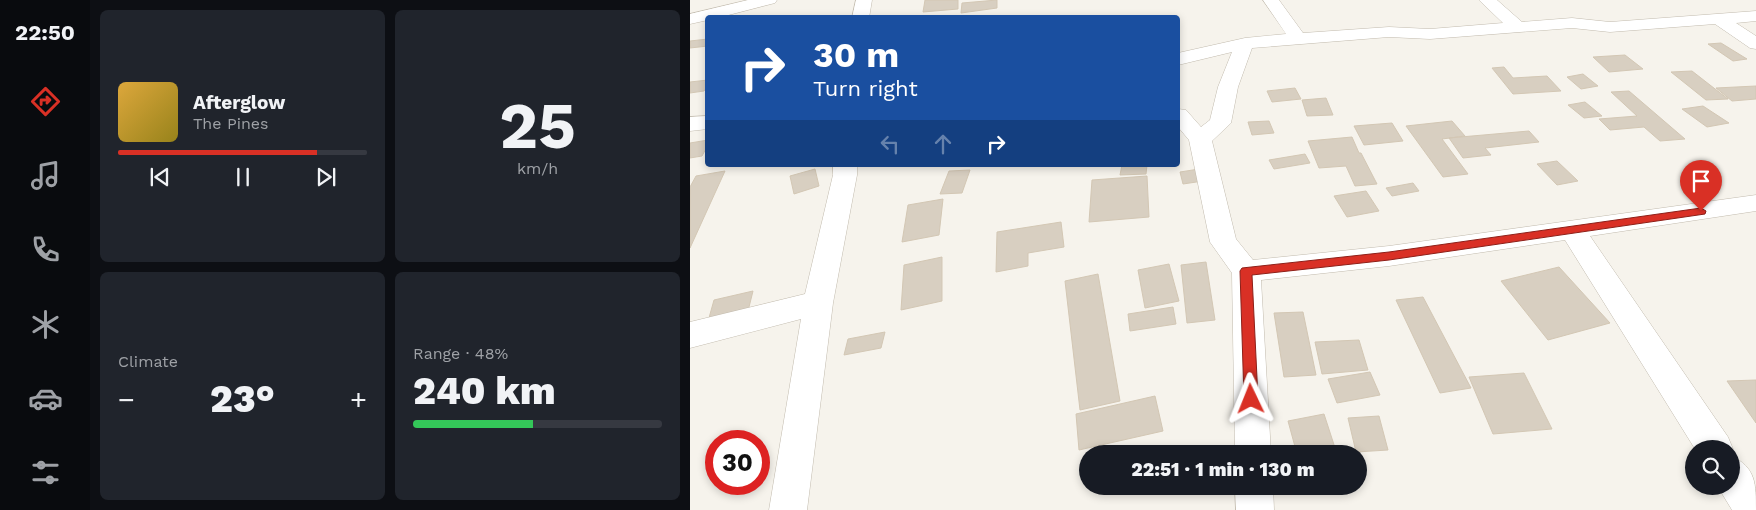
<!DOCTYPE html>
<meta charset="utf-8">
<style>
body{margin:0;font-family:"Work Sans",sans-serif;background:#20242c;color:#f1f3f6;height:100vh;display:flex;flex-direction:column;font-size:19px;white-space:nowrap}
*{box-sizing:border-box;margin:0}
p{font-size:16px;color:#9ea1a6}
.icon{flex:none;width:28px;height:28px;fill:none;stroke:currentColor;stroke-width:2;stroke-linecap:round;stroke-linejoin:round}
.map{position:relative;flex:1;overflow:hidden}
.details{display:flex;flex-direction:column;gap:10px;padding:10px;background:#0d0f14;width:600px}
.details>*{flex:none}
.guide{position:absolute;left:15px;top:15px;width:475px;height:152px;border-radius:5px;box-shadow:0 2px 8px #0003;background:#1a4fa0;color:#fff;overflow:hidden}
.fabs{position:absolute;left:995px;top:440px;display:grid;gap:10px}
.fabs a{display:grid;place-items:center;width:55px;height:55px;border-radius:50%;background:#171b24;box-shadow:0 2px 8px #0003;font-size:25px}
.speed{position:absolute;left:15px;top:430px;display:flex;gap:10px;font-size:25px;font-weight:700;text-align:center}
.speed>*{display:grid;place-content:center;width:65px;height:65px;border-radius:50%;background:#171b24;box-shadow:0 2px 8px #0003;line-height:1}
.speed .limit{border:8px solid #d22;background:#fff;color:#111}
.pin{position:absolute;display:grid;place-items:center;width:42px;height:42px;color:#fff;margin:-51px -21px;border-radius:50% 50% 50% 0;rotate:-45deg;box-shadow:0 0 5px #0007}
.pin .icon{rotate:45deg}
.me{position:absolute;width:55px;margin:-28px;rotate:358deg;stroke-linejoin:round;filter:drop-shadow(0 0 4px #0008)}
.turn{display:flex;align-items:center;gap:18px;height:105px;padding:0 25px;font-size:22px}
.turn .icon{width:65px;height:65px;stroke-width:2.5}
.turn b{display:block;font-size:35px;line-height:42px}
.lanes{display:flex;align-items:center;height:48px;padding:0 25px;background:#0003;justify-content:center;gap:25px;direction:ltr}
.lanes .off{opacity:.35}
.big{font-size:38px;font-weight:800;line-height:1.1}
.details .widget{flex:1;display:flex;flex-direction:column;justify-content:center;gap:8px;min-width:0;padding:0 18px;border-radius:8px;background:#20242c}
.details .dial{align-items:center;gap:0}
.dial b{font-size:65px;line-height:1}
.song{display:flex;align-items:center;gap:15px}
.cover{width:60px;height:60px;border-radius:8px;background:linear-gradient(135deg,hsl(40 70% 55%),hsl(50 70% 35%))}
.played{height:5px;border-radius:2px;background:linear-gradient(90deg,#d93025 80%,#363941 80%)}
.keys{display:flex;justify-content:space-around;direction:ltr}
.heat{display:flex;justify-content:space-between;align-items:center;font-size:28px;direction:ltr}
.charge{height:8px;border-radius:4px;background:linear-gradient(90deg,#34c759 48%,#363941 0)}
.details .tiles{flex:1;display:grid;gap:10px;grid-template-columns:repeat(2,1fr)}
.trip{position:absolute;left:389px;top:445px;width:288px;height:50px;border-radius:25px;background:#171b24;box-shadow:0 2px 8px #0003;font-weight:800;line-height:50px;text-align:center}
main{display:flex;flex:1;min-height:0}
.menu{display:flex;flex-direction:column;width:90px;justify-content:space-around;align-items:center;background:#090b0e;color:#9ea1a6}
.menu .icon{width:35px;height:35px}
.menu .current{color:#d93025}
.menu b{font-size:22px;color:#f1f3f6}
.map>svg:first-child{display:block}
</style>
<main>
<nav class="menu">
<b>22:50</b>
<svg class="icon current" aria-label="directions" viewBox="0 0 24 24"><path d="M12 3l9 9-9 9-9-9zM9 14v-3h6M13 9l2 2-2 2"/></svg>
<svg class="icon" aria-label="music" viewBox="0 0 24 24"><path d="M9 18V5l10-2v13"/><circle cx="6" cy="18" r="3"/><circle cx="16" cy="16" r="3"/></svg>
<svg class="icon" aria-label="phone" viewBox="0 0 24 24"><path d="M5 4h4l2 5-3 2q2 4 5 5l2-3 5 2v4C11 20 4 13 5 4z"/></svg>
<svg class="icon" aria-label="climate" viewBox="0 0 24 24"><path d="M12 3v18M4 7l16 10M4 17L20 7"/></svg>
<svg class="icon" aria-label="car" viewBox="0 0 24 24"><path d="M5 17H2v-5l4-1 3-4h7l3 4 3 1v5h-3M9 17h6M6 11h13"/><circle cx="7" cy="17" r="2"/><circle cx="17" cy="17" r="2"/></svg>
<svg class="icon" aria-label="filters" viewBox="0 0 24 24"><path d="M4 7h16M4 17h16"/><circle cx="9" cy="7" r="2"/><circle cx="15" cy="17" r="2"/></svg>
</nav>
<section class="details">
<div class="tiles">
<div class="widget">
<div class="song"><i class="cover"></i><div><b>Afterglow</b><p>The Pines</p></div></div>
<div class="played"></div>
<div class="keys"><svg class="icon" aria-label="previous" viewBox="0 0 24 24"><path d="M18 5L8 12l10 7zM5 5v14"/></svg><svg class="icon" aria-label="pause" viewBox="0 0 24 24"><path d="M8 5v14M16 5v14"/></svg><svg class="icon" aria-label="next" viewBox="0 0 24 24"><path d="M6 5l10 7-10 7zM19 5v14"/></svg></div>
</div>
<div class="widget dial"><b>25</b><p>km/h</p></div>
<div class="widget"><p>Climate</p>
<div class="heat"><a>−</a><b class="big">23°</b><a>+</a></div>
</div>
<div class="widget"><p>Range · 48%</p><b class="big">240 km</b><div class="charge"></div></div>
</div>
</section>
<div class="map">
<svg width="1066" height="510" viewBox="0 0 1066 510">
<rect width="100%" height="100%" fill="#f6f3ec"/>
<path fill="#d8cfc1" stroke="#d3c7b4" d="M235,0H268V9L233,12Z
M307,0V8L271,13L272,3Z
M18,39V46L0,48V41Z
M1031,43L1057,59L1043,61L1018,44Z
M935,55L953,69L919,72L903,57Z
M814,67L823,78L857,76L871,91L823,94L802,68Z
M1002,71L1038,99L1016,100L981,72Z
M893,74L908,86L891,89L877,77Z
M18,80V86L14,91L0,93V82Z
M1066,86V99L1042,101L1026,88Z
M605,88L611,99L582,102L577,91Z
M939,91L995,139L970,141L954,127L920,130L909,119L947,116L921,92Z
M636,98L643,115L617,116L612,100Z
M895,102L912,116L894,118L878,105Z
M1013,106L1039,123L1017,127L992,109Z
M579,121L584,133L562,135L558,122Z
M762,121L775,136L752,139L778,174L753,177L716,126Z
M702,123L713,141L674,145L664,126Z
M839,131L849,142L795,148L801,155L773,158L759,138Z
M662,137L669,153H671L687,184L665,186L656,166L629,168L618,141Z
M18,140V145L12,156L0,158V143Z
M615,154L620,163L584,169L579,160Z
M867,161L888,181L867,185L847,164Z
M432,165H457L456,174L430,175Z
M125,169L129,186L104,194L100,176Z
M509,169L513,181L493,184L490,172Z
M280,170L272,193L250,194L259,171Z
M35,171L0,248V187L6,176Z
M457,176L459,217L399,222L402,180Z
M723,183L729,191L702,196L696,188Z
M676,191L689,211L657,217L644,196Z
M253,199L249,235L212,242L218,205Z
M371,222L374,247L338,253V266L306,272L307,232Z
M252,257V301L211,310L214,265Z
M516,262L525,320L497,323L491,265Z
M479,264L489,301L455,308L448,270Z
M869,267L920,323L858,340L811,281Z
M408,274L430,401L390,410L375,281Z
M63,291L57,315L17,325L24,300Z
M733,297L781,388L750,393L706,300Z
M483,307L486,324L440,331L438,314Z
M613,312L626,375L594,377L584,313Z
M195,332L191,348L154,355L158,339Z
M669,340L678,370L632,374L625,342Z
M680,372L690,395L647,403L638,379Z
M834,373L862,429L803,434L779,377Z
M1066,380V423L1037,381Z
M465,396L473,431L389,450L386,414Z
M634,414L647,454H607L598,421Z
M689,416L698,450L666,452L658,418Z"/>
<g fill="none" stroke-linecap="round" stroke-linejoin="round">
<defs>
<path id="street" d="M58,0H87L85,3L27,18H18V20L0,24V14Z
M166,0H182L179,18H162Z
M573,0H589L613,33L699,27L740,29L813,23L789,0H807L832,22L882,18L920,22L1066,11V21L1046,23L1066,36V49L1060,48L1025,24L920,32L882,28L740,39L699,37L562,48L548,87L541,123L522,141L546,239L563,260L699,246L1066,195V211L900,236L1038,437L1043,449L1041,453V449H1005L875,240L699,266L571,280L581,454H545L542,273L520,242L499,140L488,127V109L496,110L511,127L520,120L528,87L542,52L488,65V53L555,38L596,34Z
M18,116V129L0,131V117Z
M143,165H167V175L143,303L117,510H79L111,319L0,348V322L115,294L143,175Z
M1041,456C1066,467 1066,484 1066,510H1042L1028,487L1041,486Z
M545,486H583L584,510H546Z"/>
</defs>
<use href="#street" stroke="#c2bbae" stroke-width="1"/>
<use href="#street" fill="#fff" fill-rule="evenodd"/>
</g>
<path fill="#d93025" stroke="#8d1f18" d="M1011,208L1016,211L1015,214L699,260L562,275L568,399L566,403L561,405L556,403L554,399L550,271L552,268L699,252Z"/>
</svg>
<div class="fabs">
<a><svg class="icon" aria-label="search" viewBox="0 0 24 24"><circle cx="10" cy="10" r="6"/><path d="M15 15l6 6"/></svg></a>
</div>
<div class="speed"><div class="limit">30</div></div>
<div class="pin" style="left:1011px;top:211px;background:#d93025"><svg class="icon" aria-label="arrive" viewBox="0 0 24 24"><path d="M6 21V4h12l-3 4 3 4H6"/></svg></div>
<svg class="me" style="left:561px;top:399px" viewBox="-20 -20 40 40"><path d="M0-17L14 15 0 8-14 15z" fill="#d93025" stroke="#fff" stroke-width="4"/></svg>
<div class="trip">22:51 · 1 min · 130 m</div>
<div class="guide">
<div class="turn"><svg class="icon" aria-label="right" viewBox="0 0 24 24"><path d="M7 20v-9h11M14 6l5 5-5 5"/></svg><div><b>30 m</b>Turn right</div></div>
<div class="lanes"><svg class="icon off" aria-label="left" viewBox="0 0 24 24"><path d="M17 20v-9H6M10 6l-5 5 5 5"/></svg><svg class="icon off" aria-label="ahead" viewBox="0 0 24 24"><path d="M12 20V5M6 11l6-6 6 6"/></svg><svg class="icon" aria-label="right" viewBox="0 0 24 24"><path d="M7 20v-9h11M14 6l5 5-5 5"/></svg></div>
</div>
</div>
</main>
